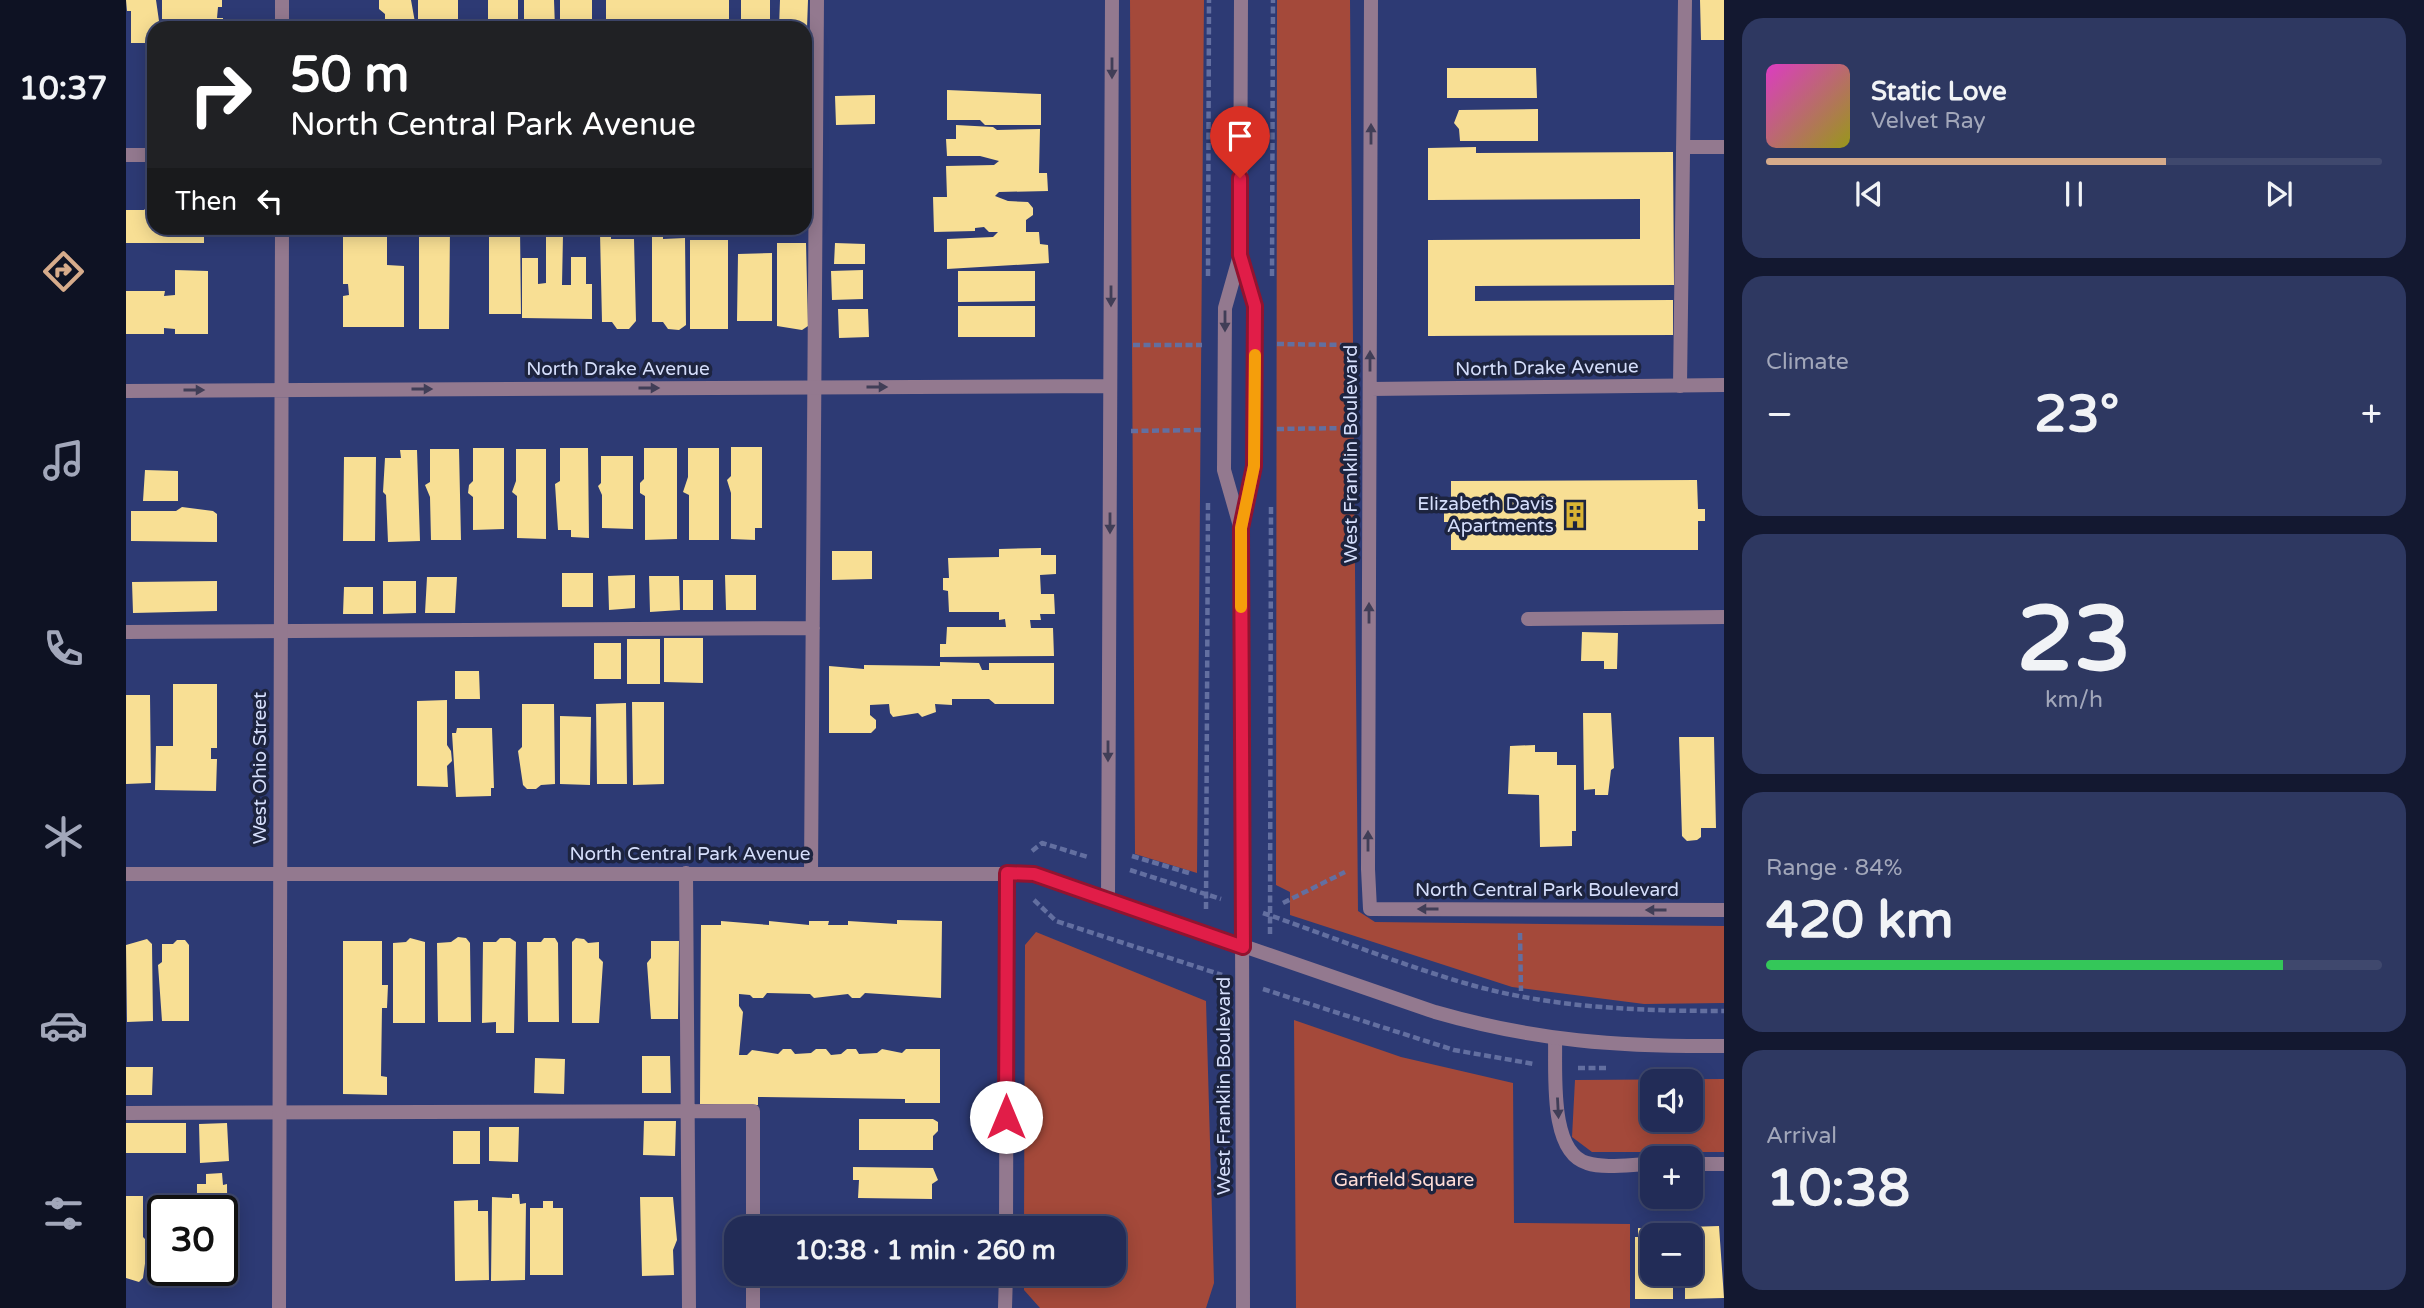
<!DOCTYPE html>
<meta charset="utf-8">
<style>
body{margin:0;font-family:"Varela Round",sans-serif;background:#2e3861;color:#f1f3f6;height:100vh;display:flex;flex-direction:column;font-size:26px;white-space:nowrap}
*{box-sizing:border-box;margin:0}
p{font-size:23px;color:#a2a7ba}
.icon{flex:none;width:38px;height:38px;fill:none;stroke:currentColor;stroke-width:2;stroke-linecap:round;stroke-linejoin:round}
.map{position:relative;flex:1;overflow:hidden}
.drawer{display:flex;flex-direction:column;gap:18px;padding:18px;background:#131830;width:700px}
.drawer>*{flex:none}
.guide{position:absolute;left:21px;top:21px;width:665px;height:214px;border-radius:21px;box-shadow:0 4px 18px #0003,0 0 0 2px #3f486d;background:#202124;color:#fff;overflow:hidden}
.controls{position:absolute;left:1514px;top:1069px;display:grid;gap:14px}
.controls a{display:grid;place-items:center;width:63px;height:63px;border-radius:14px;background:#222c57;box-shadow:0 4px 18px #0003,0 0 0 2px #3f486d;font-size:35px}
.speed{position:absolute;left:21px;top:1195px;display:flex;gap:14px;font-size:35px;font-weight:700;text-align:center}
.speed>*{display:grid;place-content:center;width:91px;height:91px;border-radius:50%;background:#222c57;box-shadow:0 4px 18px #0003,0 0 0 2px #3f486d;line-height:1}
.speed .limit{border:4px solid #111;border-radius:10px;background:#fff;color:#111}
.pin{position:absolute;display:grid;place-items:center;width:60px;height:60px;color:#fff;margin:-72px -30px;border-radius:50% 50% 50% 0;rotate:-45deg;box-shadow:0 0 7px #0007}
.pin .icon{rotate:45deg}
.me{position:absolute;width:77px;margin:-38px;rotate:0deg;stroke-linejoin:round;filter:drop-shadow(0 0 5px #0008)}
.turn{display:flex;align-items:center;gap:24px;height:147px;padding:0 28px;font-size:32px}
.turn .icon{width:91px;height:91px;stroke-width:2.5}
.turn b{display:block;font-size:49px;line-height:60px}
.then{display:flex;align-items:center;height:66px;padding:0 28px;background:#0003;gap:14px;font-size:26px}
.big{font-size:52px;font-weight:800;line-height:1.1}
.drawer .widget{flex:1;display:flex;flex-direction:column;justify-content:center;gap:10px;min-width:0;padding:0 24px;border-radius:21px;background:#2e3861}
.drawer .dial{align-items:center;gap:0}
.dial b{font-size:91px;line-height:1}
.song{display:flex;align-items:center;gap:21px}
.cover{width:84px;height:84px;border-radius:10px;background:linear-gradient(135deg,hsl(310 70% 55%),hsl(60 70% 35%))}
.played{height:7px;border-radius:4px;background:linear-gradient(90deg,#d6ab8b 65%,#3f486d 65%)}
.keys{display:flex;justify-content:space-around;direction:ltr}
.heat{display:flex;justify-content:space-between;align-items:center;font-size:38px;direction:ltr}
.charge{height:10px;border-radius:5px;background:linear-gradient(90deg,#34c759 84%,#3f486d 0)}
.trip{position:absolute;left:598px;top:1216px;width:402px;height:70px;border-radius:21px;background:#222c57;box-shadow:0 4px 18px #0003,0 0 0 2px #3f486d;font-weight:800;line-height:70px;text-align:center}
main{display:flex;flex:1;min-height:0}
.dock{display:flex;flex-direction:column;width:126px;justify-content:space-around;align-items:center;background:#0e1223;color:#a2a7ba}
.dock .icon{width:49px;height:49px}
.dock .selected{color:#d6ab8b}
.dock b{font-size:32px;color:#f1f3f6}
.map>svg:first-child{display:block}
</style>
<main>
<nav class="dock">
<b>10:37</b>
<svg class="icon selected" aria-label="directions" viewBox="0 0 24 24"><path d="M12 3l9 9-9 9-9-9zM9 14v-3h6M13 9l2 2-2 2"/></svg>
<svg class="icon" aria-label="music" viewBox="0 0 24 24"><path d="M9 18V5l10-2v13"/><circle cx="6" cy="18" r="3"/><circle cx="16" cy="16" r="3"/></svg>
<svg class="icon" aria-label="phone" viewBox="0 0 24 24"><path d="M5 4h4l2 5-3 2q2 4 5 5l2-3 5 2v4C11 20 4 13 5 4z"/></svg>
<svg class="icon" aria-label="climate" viewBox="0 0 24 24"><path d="M12 3v18M4 7l16 10M4 17L20 7"/></svg>
<svg class="icon" aria-label="car" viewBox="0 0 24 24"><path d="M5 17H2v-5l4-1 3-4h7l3 4 3 1v5h-3M9 17h6M6 11h13"/><circle cx="7" cy="17" r="2"/><circle cx="17" cy="17" r="2"/></svg>
<svg class="icon" aria-label="filters" viewBox="0 0 24 24"><path d="M4 7h16M4 17h16"/><circle cx="9" cy="7" r="2"/><circle cx="15" cy="17" r="2"/></svg>
</nav>
<div class="map">
<svg width="1598" height="1308" viewBox="0 0 1598 1308">
<rect width="100%" height="100%" fill="#2d3a74"/>
<path fill="#a4493a" fill-rule="evenodd" d="M1004,0H1078L1071,873L1009,854Z
M1151,0H1224L1232,911L1249,922L1598,926V1003L1518,1004L1386,987L1164,915V892L1150,885Z
M910,932L1080,1001L1088,1283L1080,1308H914L898,1290V1274H989V1228H898L899,945Z
M1168,1020L1275,1057L1387,1083L1388,1223L1504,1224V1308H1170Z
M1598,1079V1152H1466L1446,1137L1449,1080ZM1526,1082H1564V1120H1526Z"/>
<path fill="#f8df94" d="M0,0H30L34,28H28V43H5V11H1Z
M36,0H96V7H92L91,18H97V28H53V20L36,19Z
M253,0H285L290,28H259V14L253,9Z
M292,0H332V28H292Z
M362,0H392V28H362Z
M398,0H428L429,28H398Z
M434,0H466V23H462L461,28H439V23H434Z
M480,0H603V28H480Z
M615,0H644V28H615Z
M654,0H682L681,28H653Z
M1574,0H1598V40H1575Z
M1321,68H1410L1411,98H1321Z
M821,90L915,94V125H859L854,120H821Z
M749,95V124L710,125L709,96Z
M1412,109V141H1334L1333,129L1328,123L1333,110Z
M830,125L867,127L871,130L914,129L913,173H921L922,191L873,192L869,196L882,201L902,202L907,208V215L900,220V232H913L914,244L922,245L923,263L821,269V239L867,237L872,232H863L858,227L849,228V231L808,232L807,197H821L820,166L868,165L873,161L854,156H821L820,139H830Z
M1350,147V153L1547,152L1548,285L1349,286V301L1547,300V335L1302,336V240L1514,239V199L1302,200V148Z
M23,205H28V228H78V243H0V210H18Z
M217,228H261V265L278,266V327H217V296L223,295L222,284H217Z
M293,228H324L323,329H293Z
M363,228H394L395,314H363Z
M474,233L485,234V239H508L510,321L503,329H491L486,322H476Z
M526,233H537V239L559,238L560,325L553,330L542,329L537,322H526Z
M420,234L437,235L436,285H445V257H460V284H466V319L396,318V258H412V284L420,283Z
M564,240H602V329H564Z
M651,243H680L682,326L676,330L651,326Z
M709,243L739,244V264H708Z
M646,253V321H611L612,254Z
M49,270L82,271V334H49V329L38,328V334H0V291H39L38,296L49,295Z
M737,270V299L706,300L705,271Z
M832,271H909V301L832,302Z
M832,306H909V337H832Z
M712,309H742L743,337L713,338Z
M605,447H636V528H629V540L605,539V493L601,480L605,476Z
M347,448H378V529L347,530V497L342,493L343,485L347,481Z
M434,448H462L463,538L445,537V530H432L429,484L434,481Z
M518,448H551V539L519,540V496L514,493V483L518,479Z
M562,448H593V540H563V495L557,492L562,477Z
M304,449H333L335,540H305L304,497L299,485L304,482Z
M390,449H420V539L391,538V496L386,492L390,481Z
M274,450H291L294,541L262,542L260,495L257,492L259,458H275Z
M475,456H507V529L476,528V495L472,486L475,483Z
M218,457H250L249,541H217Z
M19,470L52,471V501H17Z
M1571,480L1572,509H1579V521H1572V550H1325V522H1318V510L1325,509V481Z
M56,507L87,511L91,514V542L5,541V511H50Z
M915,548V555H930V574L914,575L915,594H928L929,614H914L915,620H904L905,628H927L928,656L814,657V644H820L821,627H880L879,619L873,620V612H823L822,591L817,590V578H823L822,558L873,557V549Z
M706,551H746V579L706,580Z
M436,573H467V607H436Z
M509,575V608L483,610L482,576Z
M599,575H630V610H600Z
M523,576H553L554,610L524,612Z
M301,577H331L329,613H299Z
M557,580H587V610H557Z
M91,581V611L7,613L6,582Z
M257,581H290V613L257,614Z
M218,587H247V614H217Z
M1456,632L1492,633L1491,669H1478V661H1455Z
M538,638H577V683L538,682Z
M501,639H534V684H501Z
M468,643H495V679H468Z
M814,662L853,663L856,670H863V663H928V704H869L863,699H826V705L809,704L810,712L796,717L792,713L767,717L764,713L763,704L744,705V715L750,720V728L745,733H703V666L738,669V665L814,666Z
M329,671H353L354,699H329Z
M47,684H91V748H85V759H91L90,791L29,790L30,746H47Z
M0,695H24L25,783L0,784Z
M321,700V745L325,751L326,761L321,766L322,787L291,786V701Z
M506,702H538V784L507,785Z
M500,703L501,784H471L470,704Z
M396,704H428L429,784L415,785L410,789H401L397,785L392,751L396,747Z
M1457,713H1485L1488,768L1485,770L1482,795H1469V789L1458,790Z
M434,716L465,717L464,785L434,784Z
M331,728H366L368,788H365V796L330,797L326,733H330Z
M1553,737H1588L1590,828H1575V837L1571,840L1561,841L1556,836Z
M1409,745V752H1431V765H1450V831H1446V846L1414,847L1413,795L1382,794L1384,746Z
M771,920L816,921L815,998L739,993L734,998H726L722,994L688,998L684,994L641,993L637,998H627L624,995L613,994V1006L617,1012L613,1055H621L626,1050L652,1054L657,1049H665L669,1054L685,1053L690,1049H700L705,1055L715,1054L721,1049H730L733,1054L751,1053L756,1049L776,1053L780,1049H814V1103H779V1099L632,1097V1105L574,1104L575,925H595V921L643,925V921L683,925V921H703L702,925H722V921L771,924Z
M332,937L340,938L344,943L345,1022H312L311,943L325,942Z
M284,938L299,942V1023H267V943L280,942Z
M374,938H384L390,942L388,1033H370V1022L356,1023L357,942H370Z
M418,938H429L432,943L433,1022H402L401,942H415Z
M450,938L458,939L462,943L473,942V958L477,962L473,1023H446V942Z
M21,939L26,944L27,1021L1,1022L0,945Z
M51,940H59L63,945V1021H36L32,965L36,962V944H47Z
M217,941H256V985H262L261,1008H256L255,1076L261,1077V1095L217,1094Z
M525,941H553L552,1019H525L521,963L525,958Z
M516,1056H544L545,1093H516Z
M409,1058L439,1059L438,1094L408,1093Z
M0,1067H27L26,1095H0Z
M733,1119H807L812,1122V1131L807,1136V1150H733Z
M518,1121H550L549,1156L517,1155Z
M0,1123H60V1153H0Z
M101,1123L103,1161L74,1163L73,1124Z
M363,1127H393L392,1162L363,1161Z
M327,1131H354V1164H327Z
M727,1167L807,1168L812,1180L806,1184V1199L732,1198L733,1180H727Z
M96,1173L97,1185L101,1184L102,1285H71V1270H96V1211H71V1184H80V1174Z
M386,1194H393L394,1204L400,1203L399,1280L365,1281L366,1197L386,1198Z
M0,1196H17V1237L22,1242L17,1278L13,1282L0,1278Z
M514,1197H547L551,1240L547,1250L548,1275L516,1276Z
M352,1200V1211H362L363,1280L329,1281L328,1201Z
M417,1201H427V1208H437V1275H404V1208H417Z
M30,1208L59,1209L37,1211V1270H63V1278H50V1284H31Z
M724,1215L806,1216L810,1220L811,1228H724Z
M1593,1226L1598,1298L1559,1299V1274H1564V1236H1562L1561,1227Z
M1512,1228L1544,1229V1236H1526V1274H1547V1299H1509V1237H1512Z"/>
<g fill="none" stroke-linecap="round" stroke-linejoin="round">
<path stroke="#636fa0" stroke-width="4.5" stroke-dasharray="7 3.5" stroke-linecap="butt" d="M1082,276L1083,0
M1146,276L1147,0
M1151,344L1220,345
M1007,345H1076
M1151,429L1222,428
M1005,431L1076,430
M906,851L916,843L962,857
M1006,856L1063,873
M1004,870L1095,899
M908,900L930,921L1096,975
M1157,903L1219,872
M1080,909L1082,501
M1137,913C1207,937 1277,966 1349,986C1430,1008 1514,1011 1598,1011
M1394,933L1395,991
M1144,934L1145,505
M1137,989L1328,1050L1408,1064
M1452,1068H1482"/>
<path stroke="#93798f" stroke-width="14" d="M1557,147H1598
M0,155H28
M1554,386L1559,0
M1402,619L1598,617
M0,632L687,628
M560,873L563,1308
M685,873L691,0
M0,1113L627,1111V1228
M627,1274V1308"/>
<path stroke="#93798f" stroke-width="14" d="M1245,0L1242,869L1244,909L1598,910
M156,28V0
M1244,389L1598,385
M0,391L984,386
M982,899L986,0
M1429,1040C1430,1073 1423,1152 1461,1163C1479,1169 1507,1164 1526,1164
M1564,1164H1598
M880,1228L881,873
M153,1308L156,228
M879,1308L880,1274"/>
<path stroke="#93798f" stroke-width="14" d="M1114,255L1129,306L1128,466L1115,528L1117,1308
M1114,526L1098,470L1099,308L1114,255L1115,0
M0,874H908L1309,1012C1410,1041 1493,1047 1598,1046"/>
</g>
<defs><path id="oneway-solid" d="M-6-.8H1V-3.2L6.5 0L1 3.2V.8H-6Z" transform="scale(1.75)"/></defs>
<g fill="#403e57">
<use href="#oneway-solid" transform="translate(986 68) rotate(90)"/>
<use href="#oneway-solid" transform="translate(1245 134) rotate(-90)"/>
<use href="#oneway-solid" transform="translate(985 296) rotate(90)"/>
<use href="#oneway-solid" transform="translate(1099 321) rotate(90)"/>
<use href="#oneway-solid" transform="translate(1244 361) rotate(-90)"/>
<use href="#oneway-solid" transform="translate(751 387)"/>
<use href="#oneway-solid" transform="translate(523 388)"/>
<use href="#oneway-solid" transform="translate(296 389)"/>
<use href="#oneway-solid" transform="translate(68 390)"/>
<use href="#oneway-solid" transform="translate(984 523) rotate(90)"/>
<use href="#oneway-solid" transform="translate(1243 613) rotate(-90)"/>
<use href="#oneway-solid" transform="translate(982 751) rotate(90)"/>
<use href="#oneway-solid" transform="translate(1242 841) rotate(-90)"/>
<use href="#oneway-solid" transform="translate(1302 909) rotate(-180)"/>
<use href="#oneway-solid" transform="translate(1530 910) rotate(-180)"/>
<use href="#oneway-solid" transform="translate(1432 1108) rotate(87)"/>
</g>
<g fill="none" stroke-linecap="round" stroke-linejoin="round">
<defs>
<path id="route" d="M880,1117L881,873L908,874L1117,947L1115,528L1128,466L1129,306L1114,255V178"/>
</defs>
<use href="#route" stroke="#92132f" stroke-width="18"/>
<use href="#route" stroke="#e11d48" stroke-width="12"/>
<path stroke="#f59e0b" stroke-width="12" d="M1115,607V528L1128,466L1129,355"/>
</g>
<defs>
<symbol id="building-bare" viewBox="-9 -9 18 18"><path d="M-4-6H4V6H1V3H-1V6H-4ZM-2.5-4.3h1.7v1.8h-1.7ZM.8-4.3h1.7v1.8H.8ZM-2.5-1h1.7V.8h-1.7ZM.8-1h1.7V.8H.8Z" fill="#d9b334" stroke="#1d243f" stroke-width="2.5" paint-order="stroke"/></symbol>
</defs>
<g fill-rule="evenodd">
<use href="#building-bare" x="1430" y="496" width="38" height="38"/>
</g>
<g text-anchor="middle" dominant-baseline="central" stroke-width="7" stroke-linejoin="round" paint-order="stroke">
<g font-size="19" fill="#d5defb" stroke="#1d243f">
<text transform="translate(1421 368) rotate(-1)">North Drake Avenue</text>
<text x="492" y="369">North Drake Avenue</text>
<text transform="translate(1225 454) rotate(-90)">West Franklin Boulevard</text>
<text transform="translate(134 768) rotate(-90)">West Ohio Street</text>
<text x="564" y="854">North Central Park Avenue</text>
<text x="1421" y="890">North Central Park Boulevard</text>
<text transform="translate(1098 1086) rotate(-90)">West Franklin Boulevard</text>
</g>
<g font-size="19" fill="#d5defb" stroke="#1d243f" text-anchor="end">
<text x="1428" y="504">Elizabeth Davis<tspan x="1428" dy="22">Apartments</tspan></text>
</g>
<g font-size="19" fill="#fddbd5" stroke="#1d243f">
<text x="1278" y="1180">Garfield Square</text>
</g>
</g>
</svg>
<div class="controls">
<a><svg class="icon" aria-label="sound" viewBox="0 0 24 24"><path d="M4 9h4l5-4v14l-5-4H4zM17 9q2 3 0 6"/></svg></a>
<a>+</a>
<a>−</a>
</div>
<div class="speed"><div class="limit">30</div></div>
<div class="pin" style="left:1114px;top:178px;background:#d93025"><svg class="icon" aria-label="arrive" viewBox="0 0 24 24"><path d="M6 21V4h12l-3 4 3 4H6"/></svg></div>
<svg class="me" style="left:880px;top:1117px" viewBox="-20 -20 40 40"><circle r="19" fill="#fff"/><path d="M0-13L10 11 0 6-10 11z" fill="#e11d48"/></svg>
<div class="trip">10:38 · 1 min · 260 m</div>
<div class="guide">
<div class="turn"><svg class="icon" aria-label="right" viewBox="0 0 24 24"><path d="M7 20v-9h11M14 6l5 5-5 5"/></svg><div><b>50 m</b>North Central Park Avenue</div></div>
<div class="then">Then<svg class="icon" aria-label="left" viewBox="0 0 24 24"><path d="M17 20v-9H6M10 6l-5 5 5 5"/></svg></div>
</div>
</div>
<section class="drawer">
<div class="widget">
<div class="song"><i class="cover"></i><div><b>Static Love</b><p>Velvet Ray</p></div></div>
<div class="played"></div>
<div class="keys"><svg class="icon" aria-label="previous" viewBox="0 0 24 24"><path d="M18 5L8 12l10 7zM5 5v14"/></svg><svg class="icon" aria-label="pause" viewBox="0 0 24 24"><path d="M8 5v14M16 5v14"/></svg><svg class="icon" aria-label="next" viewBox="0 0 24 24"><path d="M6 5l10 7-10 7zM19 5v14"/></svg></div>
</div>
<div class="widget"><p>Climate</p>
<div class="heat"><a>−</a><b class="big">23°</b><a>+</a></div>
</div>
<div class="widget dial"><b>23</b><p>km/h</p></div>
<div class="widget"><p>Range · 84%</p><b class="big">420 km</b><div class="charge"></div></div>
<div class="widget"><p>Arrival</p><b class="big">10:38</b></div>
</section>
</main>
